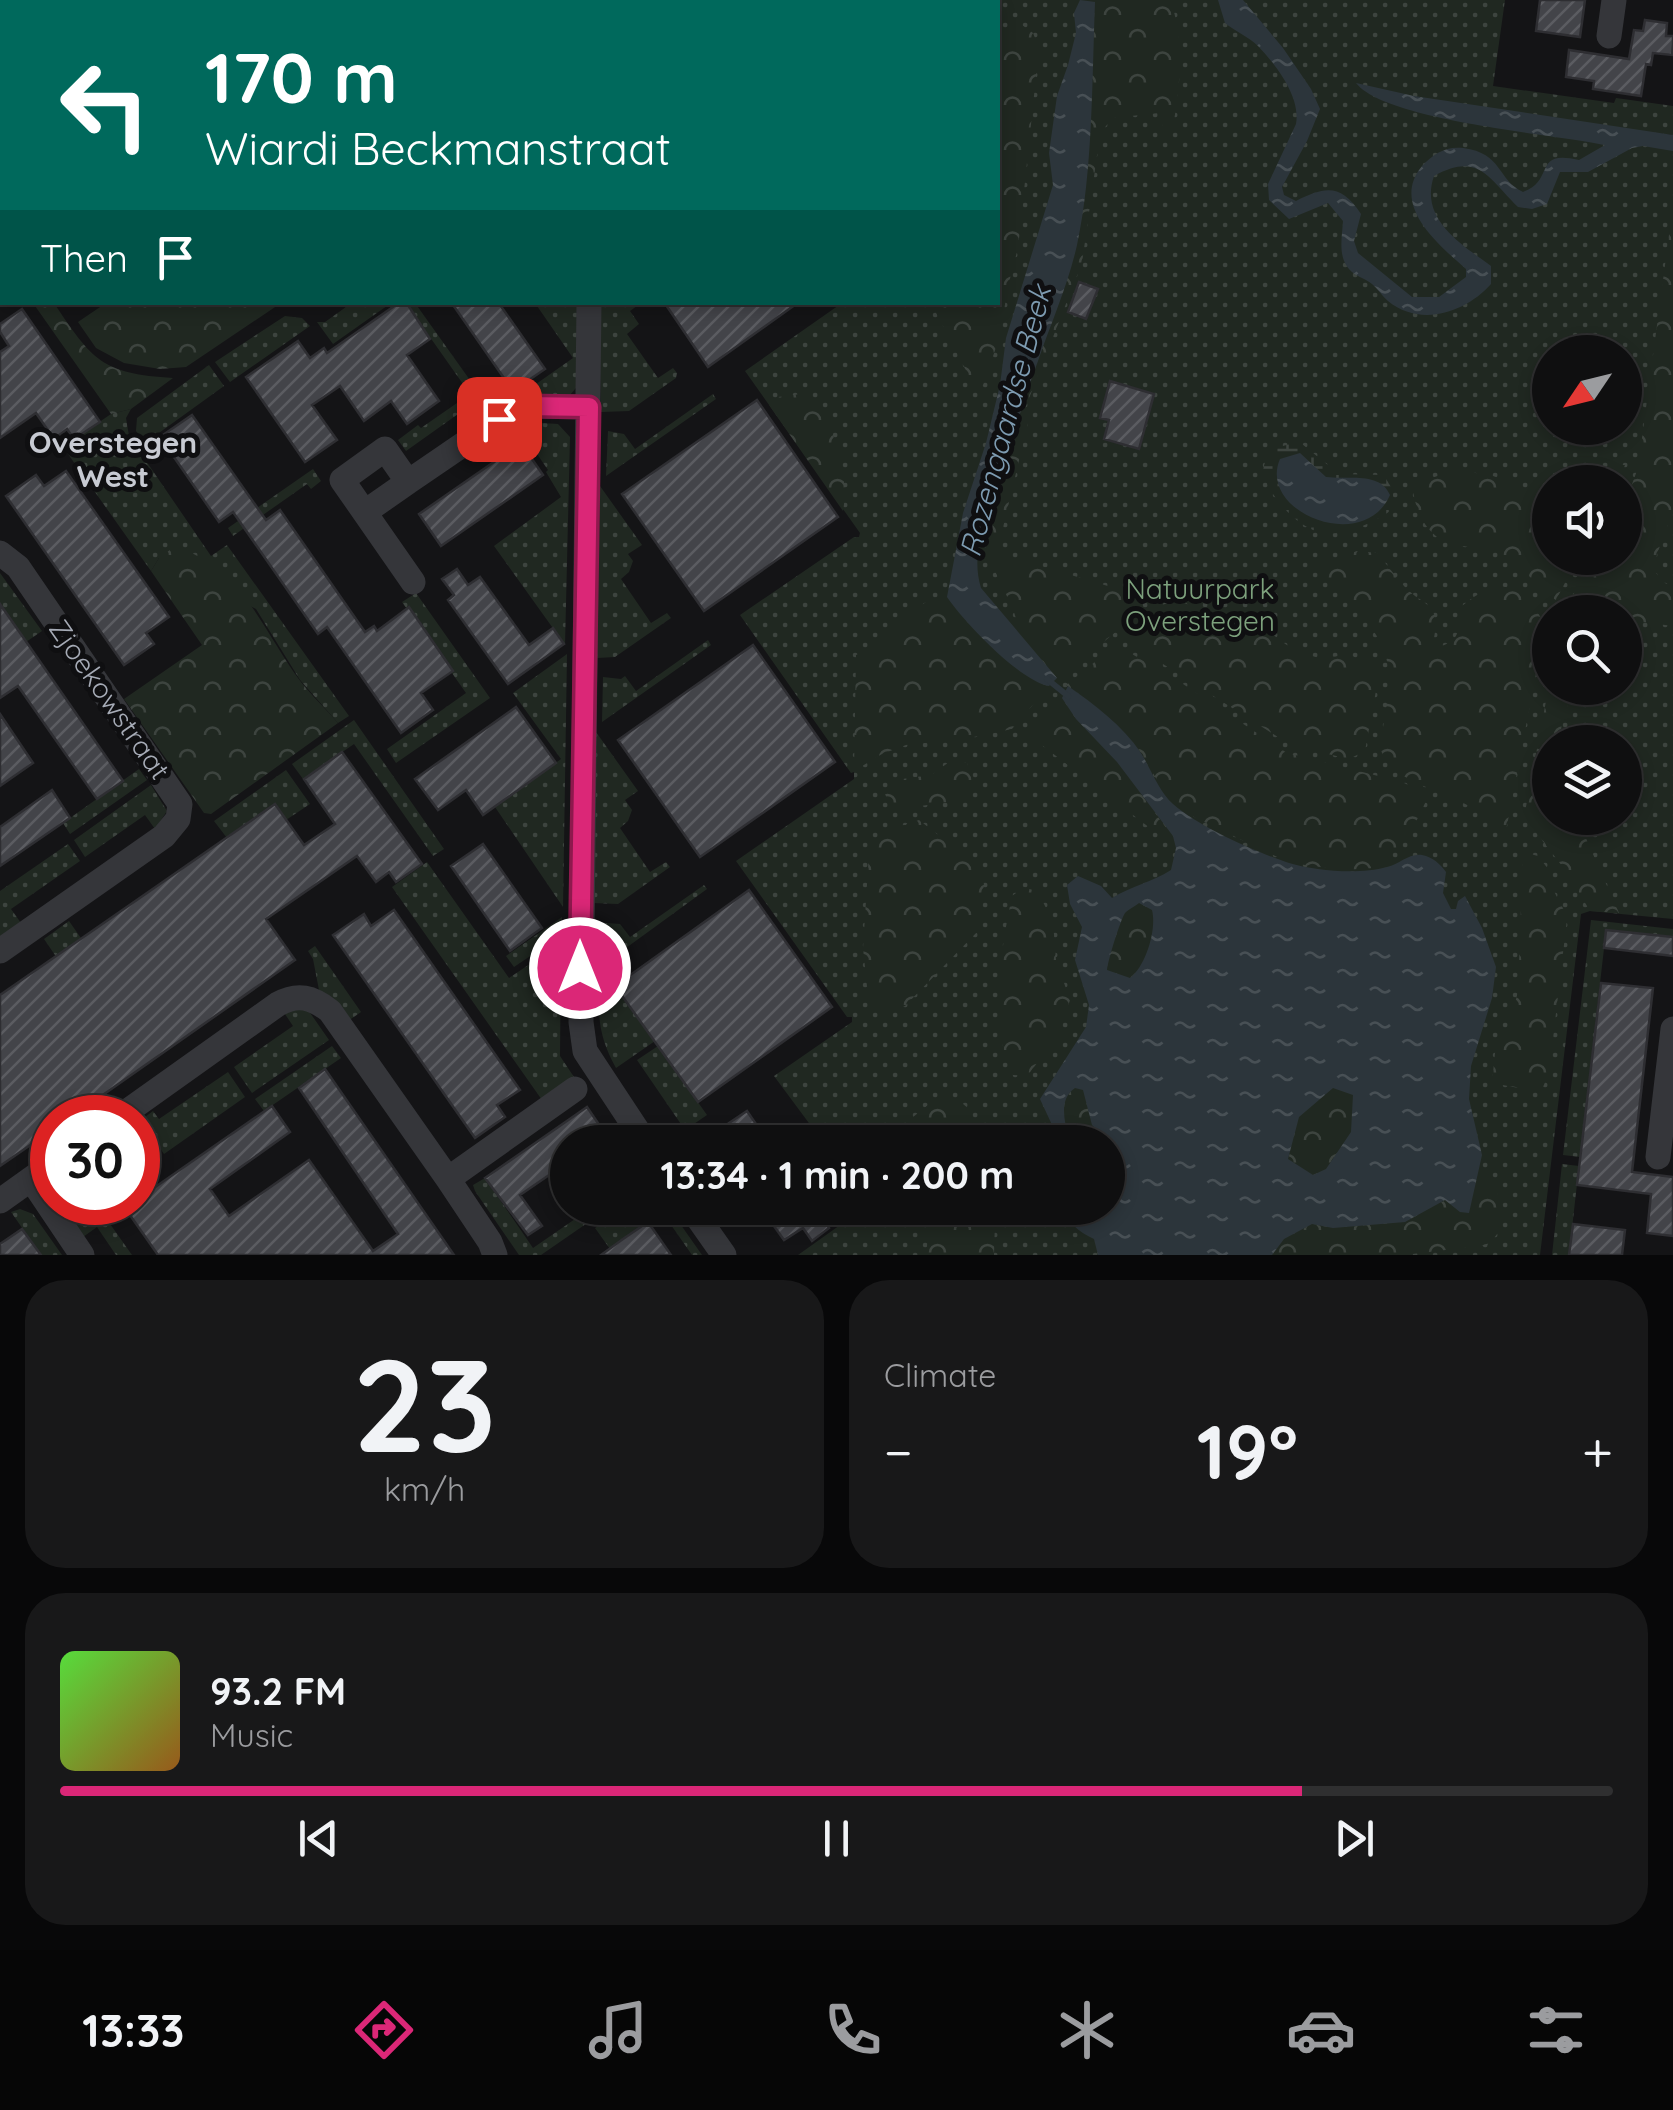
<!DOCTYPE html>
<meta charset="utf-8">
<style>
body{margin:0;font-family:Quicksand,sans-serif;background:#181819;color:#f1f3f6;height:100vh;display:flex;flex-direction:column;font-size:38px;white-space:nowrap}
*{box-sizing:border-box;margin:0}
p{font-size:32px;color:#9b9c9f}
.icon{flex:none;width:55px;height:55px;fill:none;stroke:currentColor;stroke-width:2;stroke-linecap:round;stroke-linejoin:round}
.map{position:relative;height:1255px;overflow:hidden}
.details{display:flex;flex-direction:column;gap:25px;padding:25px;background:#080809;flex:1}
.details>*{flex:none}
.hud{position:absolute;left:0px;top:0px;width:1000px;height:305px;box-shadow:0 5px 15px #0003,0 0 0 2px #2f2f30;background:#00695c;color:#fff;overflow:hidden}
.needle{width:65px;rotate:235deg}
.buttons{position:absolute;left:1532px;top:335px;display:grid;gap:20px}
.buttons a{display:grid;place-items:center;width:110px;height:110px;border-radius:50%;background:#0f0f10;box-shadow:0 5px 15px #0003,0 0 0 2px #2f2f30;font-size:50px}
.speed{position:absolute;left:30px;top:1095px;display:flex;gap:20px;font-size:50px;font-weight:700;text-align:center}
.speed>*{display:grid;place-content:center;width:130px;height:130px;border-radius:50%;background:#0f0f10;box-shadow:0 5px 15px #0003,0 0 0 2px #2f2f30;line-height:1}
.speed .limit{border:15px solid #d22;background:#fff;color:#111}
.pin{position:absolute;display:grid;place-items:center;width:85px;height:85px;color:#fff;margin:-42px;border-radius:20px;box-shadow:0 5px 15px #0006}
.me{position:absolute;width:110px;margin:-55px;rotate:0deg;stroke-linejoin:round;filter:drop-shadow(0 0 8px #0008)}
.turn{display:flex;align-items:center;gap:35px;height:210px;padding:0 40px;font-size:45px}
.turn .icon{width:130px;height:130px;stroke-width:2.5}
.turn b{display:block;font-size:70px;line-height:85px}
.then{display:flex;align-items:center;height:95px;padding:0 40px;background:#0003;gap:20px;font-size:38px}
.big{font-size:75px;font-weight:800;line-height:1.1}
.details .widget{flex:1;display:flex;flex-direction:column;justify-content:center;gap:15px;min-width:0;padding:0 35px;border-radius:40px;background:#181819}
.details .dial{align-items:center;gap:0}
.dial b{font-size:130px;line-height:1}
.song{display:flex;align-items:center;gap:30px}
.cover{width:120px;height:120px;border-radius:15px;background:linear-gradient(135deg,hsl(110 70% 55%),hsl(30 70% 35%))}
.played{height:10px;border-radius:5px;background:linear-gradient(90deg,#db2777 80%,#2f2f30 80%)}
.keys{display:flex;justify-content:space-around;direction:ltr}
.heat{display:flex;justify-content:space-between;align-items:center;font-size:55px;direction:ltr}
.details .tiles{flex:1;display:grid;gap:25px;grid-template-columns:1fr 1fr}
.widget:last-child{grid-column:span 2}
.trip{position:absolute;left:550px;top:1125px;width:575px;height:100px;border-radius:50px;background:#0f0f10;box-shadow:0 5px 15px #0003,0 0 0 2px #2f2f30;font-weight:800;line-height:100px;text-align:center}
.dock{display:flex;height:160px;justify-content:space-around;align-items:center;background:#060606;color:#9b9c9f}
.dock .icon{width:70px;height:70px}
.dock .active{color:#db2777}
.dock b{font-size:45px;color:#f1f3f6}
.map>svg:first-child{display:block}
</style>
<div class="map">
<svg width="1673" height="1255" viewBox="0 0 1673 1255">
<defs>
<pattern id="green-dots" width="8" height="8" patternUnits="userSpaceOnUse" patternTransform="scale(2.5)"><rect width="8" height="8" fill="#202821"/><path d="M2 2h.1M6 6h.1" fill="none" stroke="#3d443f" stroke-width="1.8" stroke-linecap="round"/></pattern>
<pattern id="forest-crowns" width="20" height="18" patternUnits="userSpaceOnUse" patternTransform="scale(2.5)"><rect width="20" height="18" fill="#202821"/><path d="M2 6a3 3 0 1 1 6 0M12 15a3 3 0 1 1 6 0" fill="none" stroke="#3d443f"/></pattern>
<pattern id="wetland-marsh" width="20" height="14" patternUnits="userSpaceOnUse" patternTransform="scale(2.5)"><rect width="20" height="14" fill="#202821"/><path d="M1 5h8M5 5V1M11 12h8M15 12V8" fill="none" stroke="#3d443f"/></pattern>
<pattern id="water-ripples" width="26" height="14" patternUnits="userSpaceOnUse" patternTransform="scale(2.5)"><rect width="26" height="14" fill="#2c353b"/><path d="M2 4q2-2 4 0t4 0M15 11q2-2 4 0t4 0" fill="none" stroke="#485055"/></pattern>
<pattern id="building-hatch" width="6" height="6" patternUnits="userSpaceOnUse" patternTransform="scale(2.5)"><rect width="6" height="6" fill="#434449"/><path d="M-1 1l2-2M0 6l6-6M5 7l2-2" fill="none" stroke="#5b5c61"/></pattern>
</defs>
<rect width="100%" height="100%" fill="#141416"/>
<path fill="url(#green-dots)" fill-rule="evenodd" d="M822,0H1505L1493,86L1614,103L1616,98L1673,106V135L1630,130L1673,143V919L1590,911L1581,914L1540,1255H798L864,1208H1108V1142H823L774,1076L852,1022V1017H847L736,861L854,779V772L851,773L740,615L854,537H859L860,533L745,371L842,303L998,302V2ZM1550,352H1625V428H1550ZM1550,482H1625V558H1550ZM1550,612H1625V688H1550ZM1550,742H1625V818H1550Z
M353,302L391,303L333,344L317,322H325Z
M406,303H415L482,397L406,451L398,440L418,425L421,428L470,394Z
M535,303H579L576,388L569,396L534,397L529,389L573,358Z
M599,303H641L630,311L639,324L627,334L658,378L673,368L677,373L676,378L629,411L601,412Z
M285,316L302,318L310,326L230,382L215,362Z
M209,365L224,386L145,443L136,431L137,418Z
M713,394L716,399L606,476L608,431L624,434L635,449Z
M131,409L126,418L129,436L211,556L227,545L349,716L338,723L300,680L256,609L159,558L151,571L63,447L111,414Z
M542,423L558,424L570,437L565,645L494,546L561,497L546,472L548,470L518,426Z
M313,469L321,481L311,489L307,484L233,536L228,528Z
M600,486L642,545L628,554L633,561L629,572L621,579L651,623L667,613L671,618L615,657L597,658Z
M0,573L42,631L26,642L0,604Z
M416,593L490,698L396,763L387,749L466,693L402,602Z
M708,640L711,645L602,722L603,677L621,679L625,676L636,691Z
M567,654L563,907L495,807L561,759L513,693Z
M354,720L444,849L433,856L354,744L303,779L292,764Z
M596,732L638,791L625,800L632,810L628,821L620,828L650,872L666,862L670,867L618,904L593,903Z
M139,769L147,780L70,834L63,823Z
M286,770L310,804L286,820L275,804L227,838L214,821Z
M151,785L167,811L155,829L145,815L85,857L74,840Z
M68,844L80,861L11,909L21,923L0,937V891Z
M427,862L509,978L555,947H561L560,1056L574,1077L542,1100L392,887Z
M704,885L707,889L604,964L592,962L593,922L620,924L630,937Z
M562,917L561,940H554L514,967L506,956Z
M1591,920L1673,929V938L1606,931L1580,1157L1563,1155Z
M69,921L83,941L57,958L44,939Z
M315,946L361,1012L348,1021L319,990L313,959L308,951Z
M604,971L655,1041L616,1068C597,1034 598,1012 599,975Z
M306,1007L329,1040L252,1093L234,1067L293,1026L283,1011Z
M332,1046L341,1058L264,1111L255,1099Z
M658,1046L707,1115L685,1130L637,1060Z
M228,1072L245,1097L164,1154L141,1120L153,1111L159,1119Z
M1562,1164L1579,1166L1569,1255H1552Z
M485,1178L533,1248L591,1208H609L541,1255H519L475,1191L473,1185Z
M98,1207L132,1255H116L97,1227L83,1237L74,1224Z
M624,1208H669L702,1255H692L662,1212L610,1249L595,1228Z
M20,1209L33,1214L62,1255H41L11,1212Z"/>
<path fill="url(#forest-crowns)" d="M1095,0H1171C1184,46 1181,80 1173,127L1164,130L1159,113L1112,118L1100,134L1082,263L1024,411L1030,414L997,553L1145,597C1126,632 1086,652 1057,678L1022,638L1013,609L986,552V530L989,509L1003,475L1013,434L1076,248L1086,173Z
M1022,25L1033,33L1039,48L1018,248L1007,290L1001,333L983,385L974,386L931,303L998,302V39Z
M1673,205V511L1657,554L1655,571L1662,582L1673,586V626L1625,620V612H1580L1574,610L1569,602L1594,558H1625V503L1638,468Z
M33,303H54C92,360 102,374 173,378L131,409L111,414Z
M106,303V302L281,303L186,367L160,369L124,363L96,348L78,322Z
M801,394L821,402C833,436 850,474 843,511L769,405L778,397Z
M1625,465L1618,482H1554C1570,473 1605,465 1625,465Z
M1454,471C1467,473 1484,472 1496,477C1518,484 1525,501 1550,485V558H1578L1556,600C1534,588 1527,566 1502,554C1484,545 1465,549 1448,543C1422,533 1412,502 1412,477L1428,479Z
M174,547C242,565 263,632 301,682C312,696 326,709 338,723L211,814L204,813L124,699L202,645L151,571L159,558Z
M1357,551L1377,553C1386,563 1394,575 1404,586C1423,607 1441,601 1434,638L1441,646C1461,641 1460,624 1462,606C1500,574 1525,583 1545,626L1505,836C1494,826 1482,814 1469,806C1441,789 1389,782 1380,747C1383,724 1389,700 1389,677C1389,630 1339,592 1310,562L1332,560Z
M937,597H947C965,622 1020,681 1049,686L1012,729L969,738L906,745L882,754L854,771L856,655C901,641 898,612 937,597Z
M1178,601C1209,610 1214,625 1247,615C1283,639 1301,669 1349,653C1357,661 1366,662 1376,658L1379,674L1365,751L1349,759L1298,747L1278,737L1122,638L1148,608Z
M1116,645L1174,678L1287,753L1402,782L1429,795L1410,834L1389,855V867L1343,870L1290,863L1194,817L1171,803L1139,750L1119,726L1066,685Z
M1550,680V688H1590C1562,703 1563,712 1560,742H1550V818H1577L1619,913L1590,911L1566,871L1527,821L1525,812Z
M1062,698L1076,719L1117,762L1173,837L1176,848L1030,736Z
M952,760L967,763L977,789L967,799L901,809L890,805L885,794L895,780L931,775Z
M919,820L972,861L984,884L980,929L905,1006L886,1014L868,996L863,948L869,853L882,832Z
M1523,852L1538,856L1549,870C1547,887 1563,902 1567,919L1549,1073L1543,1087L1524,1089L1492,1083L1495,1053L1510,1021L1518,992Z
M1024,887L1038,892L1053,922L1056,960L1070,1000L1059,1035L1027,1076L1013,1075C988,1026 1001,948 1012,896Z
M1139,903L1152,910C1157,929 1146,966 1130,978L1107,970C1108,960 1120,921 1125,913C1128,910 1136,905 1139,903Z
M1075,1088L1083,1090L1092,1125L1099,1132L1094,1142H1075L1068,1138C1065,1120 1058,1100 1075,1088Z
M1333,1088L1353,1095L1351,1132L1326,1169L1313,1175L1288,1160L1299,1117Z
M956,1098L969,1109L970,1121L949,1142H882L928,1105Z
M1477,1171C1503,1191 1516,1221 1487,1245L1404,1255H1272L1284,1239L1312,1224L1333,1228L1405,1222L1446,1200L1460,1212Z
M973,1209L989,1210L995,1220L994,1255H926L930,1224L948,1212Z"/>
<path fill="url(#wetland-marsh)" d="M1291,444H1302L1339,474L1383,475C1393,488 1396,495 1390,511C1374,523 1344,536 1323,533C1297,528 1270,497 1263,473C1264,455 1274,447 1291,444Z"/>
<path fill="url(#water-ripples)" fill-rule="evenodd" d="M1080,0L1095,2C1092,78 1093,172 1077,245C1068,285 1051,323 1038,361C1024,397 1014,433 1004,470C993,509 968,546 981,588L1057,678L1049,686C1020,681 964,622 947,597L963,513L986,443L1000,385L1006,338L1053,185L1049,153L1057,96L1068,65L1076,33L1074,13Z
M1218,0H1243L1283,48L1311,89L1320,109L1307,141L1282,187L1284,195L1296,201C1326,186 1341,184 1361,214L1354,241L1358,253L1412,297H1439L1466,277V269C1438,244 1390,205 1422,166C1433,154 1446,146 1463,148C1503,153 1497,180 1523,192C1556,180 1532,149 1579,160L1605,145C1554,134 1386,121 1356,83L1414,96L1673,135V151L1643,146L1632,148L1588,172H1560L1547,204L1532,209L1518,207C1489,179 1479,151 1434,176C1419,219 1461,244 1491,266V284C1466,312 1421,328 1388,301C1382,296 1378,289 1372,284C1366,279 1358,277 1352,272C1337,259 1342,238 1343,221L1328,203L1289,219L1269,200L1268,184L1296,124C1301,97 1276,65 1258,46C1249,37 1235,31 1225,23Z
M1300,453L1326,477C1348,480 1380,471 1390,495C1364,555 1257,512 1280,459Z
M1068,686C1095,705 1122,725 1141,753C1151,769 1159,792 1173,804C1199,827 1256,852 1289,863C1316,871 1359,875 1387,867C1400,864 1409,853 1422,855C1433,857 1440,864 1446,872L1443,893L1451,909H1456L1458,901L1465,896L1482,928L1496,967L1492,998L1471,1066L1469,1099L1482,1155L1469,1213L1460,1212L1445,1200L1405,1222L1333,1228L1312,1224L1284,1239L1272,1255H1098L1094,1239C1077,1231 1070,1223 1060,1208H1075L1086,1217L1095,1208H1108V1142H1094L1099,1132L1092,1125L1083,1090L1075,1088C1058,1100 1065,1120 1068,1138L1075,1142H1060L1040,1099L1086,1027L1089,1005L1075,960L1082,927L1070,904L1067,885L1078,876L1101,886L1112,898C1132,886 1152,882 1171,870L1176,848L1173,836L1117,762L1076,719L1062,698ZM1139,903L1152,910C1157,929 1146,966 1130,978L1107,970C1108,960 1120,921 1125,913C1128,910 1135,906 1139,903ZM1333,1088L1353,1095L1351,1132L1326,1169L1313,1175L1288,1159L1299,1117Z"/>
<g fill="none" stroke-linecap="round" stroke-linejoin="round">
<path stroke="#2c353b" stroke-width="6" d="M1047,679L1068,696"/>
</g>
<path fill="url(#building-hatch)" stroke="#2e2e32" stroke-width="2.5" d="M1540,0H1585L1580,37L1536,31Z
M1645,20L1667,23L1666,36H1673V44L1672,55L1653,53L1651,65L1646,64L1641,96L1593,89L1594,81L1566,77L1569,50L1629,59L1634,30L1643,31Z
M1079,282L1098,289L1086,319L1068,312Z
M400,302H406L430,339L407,355L439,401L407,424L391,401L364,421L340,386L312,405L337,440L305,462L246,377L298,341L310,358L324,348L327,353Z
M451,302H498L545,369L513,391Z
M664,302H799L708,367Z
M22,309L100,422L74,439L67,429L54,439L36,413L0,438V352L9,346L0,332V324Z
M1110,381L1154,394L1139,449L1104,439L1109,420L1100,418Z
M757,400L838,517L704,611L622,494Z
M192,415L266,520L280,510L365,632L374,626L377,631L409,607L453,671L421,693L433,710L401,733L327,627L318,634L233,512L219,522L160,437Z
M521,443L543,475L441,546L419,514Z
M66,471L169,617L146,633L154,644L124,665L6,496L36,475L44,486Z
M457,569L468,585L480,577L529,645L553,628L564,644L508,684L448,600L454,595L442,579Z
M0,604L123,781L97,799L18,686L0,698Z
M753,645L835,762L700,857L618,740Z
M516,707L556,763L483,815L466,790L438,810L415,779Z
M0,714L33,763L0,786Z
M342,752L422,864L396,882L389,872L376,882L357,856L266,919L295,960L70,1118H52V1130L0,1166V995L275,804L304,845L335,824L304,779Z
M52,790L70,818L0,866V827Z
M483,844L542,928L510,951L451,866Z
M749,890L832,1007L698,1102L615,986Z
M394,910L520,1090L497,1105L505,1117L475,1138L333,935L364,914L371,926Z
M1606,930L1673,937V956L1604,948Z
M1601,983L1653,988L1632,1172L1673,1177V1236L1647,1233L1651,1194L1577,1185Z
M325,1069L454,1255H158L125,1208L272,1106L290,1132L210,1189L229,1216L309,1160L373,1251L398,1234L299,1088Z
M587,1107L606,1135L595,1142H568V1162L520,1195L542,1226L528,1235L485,1178Z
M747,1111L758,1127L755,1142H743L729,1123Z
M761,1208H815L829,1228L812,1241L803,1228L784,1240Z
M648,1222L671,1255H601L623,1239Z
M1573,1224L1625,1230L1622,1255H1569Z
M22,1229L41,1255H0V1244Z"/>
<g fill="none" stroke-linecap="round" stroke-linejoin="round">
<path stroke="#35363a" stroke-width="25" d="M595,2V0
M1609,36L1614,0
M589,302L581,1022L585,1051L645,1142
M365,512L408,482
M0,553L18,567L180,804L178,819L164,836L0,951
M413,582L342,480L385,449L408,482L506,415L526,406L589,407
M118,1118L278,1004C298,993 312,997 330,1011L448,1179L490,1242L495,1255
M1658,1157L1673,1029
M31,1179L82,1255
M448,1179L575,1089
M0,1201L52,1164
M691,1208L724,1255"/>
</g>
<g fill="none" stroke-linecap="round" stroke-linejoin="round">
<defs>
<path id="route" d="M499,419L526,406L589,407L580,968"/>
</defs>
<use href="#route" stroke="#8e194d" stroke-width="25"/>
<use href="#route" stroke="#db2777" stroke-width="18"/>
</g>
<g text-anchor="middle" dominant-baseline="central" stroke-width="10" stroke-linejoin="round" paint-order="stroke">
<g font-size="28" fill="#7da17d" stroke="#0f0f11">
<text x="1200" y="588">Natuurpark<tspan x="1200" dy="32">Overstegen</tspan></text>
</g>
<g font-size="28" fill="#a6abb6" stroke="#0f0f11">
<text transform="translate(110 699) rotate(55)">Zjoekowstraat</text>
</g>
<g font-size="30" font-style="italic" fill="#7d9bb1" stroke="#0f0f11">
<text transform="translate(1005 421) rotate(-75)">Rozengaardse Beek</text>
</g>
<g font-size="30" font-weight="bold" fill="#c7cad2" stroke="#0f0f11">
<text x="113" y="442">Overstegen<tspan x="113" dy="34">West</tspan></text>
</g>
</g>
</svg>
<div class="buttons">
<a><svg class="needle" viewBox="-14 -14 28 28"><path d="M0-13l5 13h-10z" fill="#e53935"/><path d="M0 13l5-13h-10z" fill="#9b9c9f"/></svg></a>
<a><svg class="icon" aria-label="sound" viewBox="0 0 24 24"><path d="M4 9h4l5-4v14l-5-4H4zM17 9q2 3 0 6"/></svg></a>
<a><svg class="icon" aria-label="search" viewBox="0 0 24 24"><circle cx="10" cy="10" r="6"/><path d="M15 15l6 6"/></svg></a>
<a><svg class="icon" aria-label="layers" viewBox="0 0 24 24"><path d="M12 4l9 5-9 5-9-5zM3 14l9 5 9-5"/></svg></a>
</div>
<div class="speed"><div class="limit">30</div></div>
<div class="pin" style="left:499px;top:419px;background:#d93025"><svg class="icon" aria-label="arrive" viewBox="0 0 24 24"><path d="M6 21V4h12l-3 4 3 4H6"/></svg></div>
<svg class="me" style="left:580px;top:968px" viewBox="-20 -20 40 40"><circle r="17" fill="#db2777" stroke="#fff" stroke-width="3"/><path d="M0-11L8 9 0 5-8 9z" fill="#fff"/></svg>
<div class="trip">13:34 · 1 min · 200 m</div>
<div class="hud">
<div class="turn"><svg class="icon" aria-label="left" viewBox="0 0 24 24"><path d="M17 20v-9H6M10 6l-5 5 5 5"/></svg><div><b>170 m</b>Wiardi Beckmanstraat</div></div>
<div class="then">Then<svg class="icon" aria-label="arrive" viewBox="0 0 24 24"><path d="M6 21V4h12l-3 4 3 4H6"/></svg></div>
</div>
</div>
<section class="details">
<div class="tiles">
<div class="widget dial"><b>23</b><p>km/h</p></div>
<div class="widget"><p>Climate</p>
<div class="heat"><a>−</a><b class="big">19°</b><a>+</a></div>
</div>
<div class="widget">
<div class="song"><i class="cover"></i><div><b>93.2 FM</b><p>Music</p></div></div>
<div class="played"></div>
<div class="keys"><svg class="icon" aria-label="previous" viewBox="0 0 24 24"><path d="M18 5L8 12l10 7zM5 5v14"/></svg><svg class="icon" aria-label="pause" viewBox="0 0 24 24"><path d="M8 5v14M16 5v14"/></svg><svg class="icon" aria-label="next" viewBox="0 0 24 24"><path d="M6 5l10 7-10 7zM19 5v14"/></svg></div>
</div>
</div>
</section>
<nav class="dock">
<b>13:33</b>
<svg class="icon active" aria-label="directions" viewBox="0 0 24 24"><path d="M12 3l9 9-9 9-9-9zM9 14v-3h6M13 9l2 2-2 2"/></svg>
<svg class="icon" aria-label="music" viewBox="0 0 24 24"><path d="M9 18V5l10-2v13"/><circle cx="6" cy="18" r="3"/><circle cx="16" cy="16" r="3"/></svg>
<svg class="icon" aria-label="phone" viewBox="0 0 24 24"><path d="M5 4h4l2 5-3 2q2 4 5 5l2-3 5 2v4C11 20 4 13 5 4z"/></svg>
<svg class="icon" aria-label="climate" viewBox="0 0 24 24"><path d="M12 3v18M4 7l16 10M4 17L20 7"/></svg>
<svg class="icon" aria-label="car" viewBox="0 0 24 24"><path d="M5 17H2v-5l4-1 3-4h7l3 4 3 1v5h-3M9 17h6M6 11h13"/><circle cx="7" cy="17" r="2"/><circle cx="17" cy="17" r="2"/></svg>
<svg class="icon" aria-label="filters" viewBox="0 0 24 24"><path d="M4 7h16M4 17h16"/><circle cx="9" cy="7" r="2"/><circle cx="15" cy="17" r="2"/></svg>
</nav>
